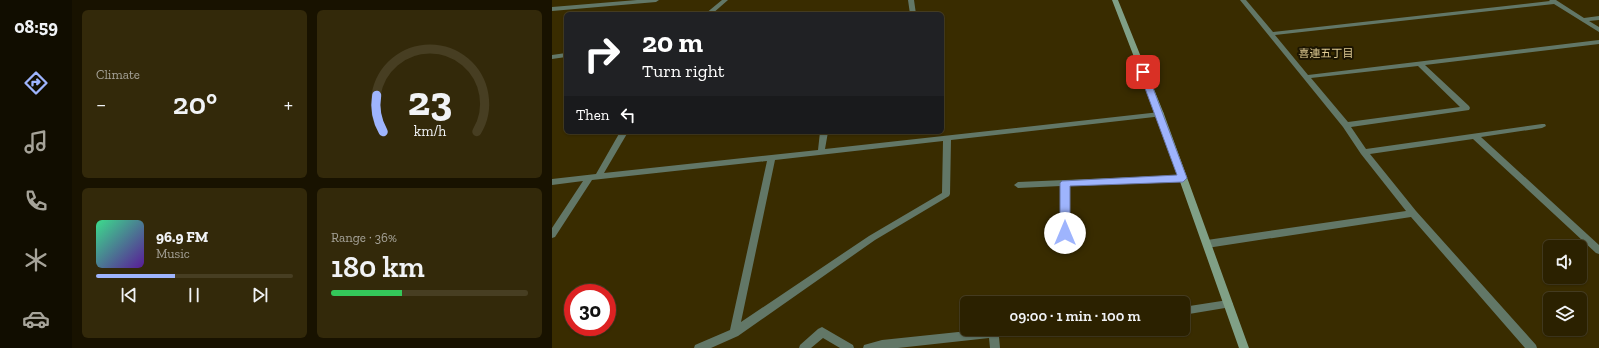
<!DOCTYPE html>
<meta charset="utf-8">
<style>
body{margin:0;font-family:"Zilla Slab","Noto Sans JP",serif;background:#33290a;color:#f1f3f6;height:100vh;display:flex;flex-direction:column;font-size:15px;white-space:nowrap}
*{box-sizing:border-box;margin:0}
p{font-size:13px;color:#a6a399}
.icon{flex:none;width:22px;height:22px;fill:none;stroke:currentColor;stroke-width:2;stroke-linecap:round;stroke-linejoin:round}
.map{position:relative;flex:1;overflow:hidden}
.details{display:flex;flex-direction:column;gap:10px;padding:10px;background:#181200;width:480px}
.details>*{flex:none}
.guide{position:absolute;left:12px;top:12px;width:380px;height:122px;border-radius:6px;box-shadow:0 1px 3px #0004,0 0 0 1px #473e22;background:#202124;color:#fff;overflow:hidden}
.fabs{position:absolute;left:991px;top:240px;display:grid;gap:8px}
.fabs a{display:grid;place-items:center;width:44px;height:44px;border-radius:6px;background:#2b2100;box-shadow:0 1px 3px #0004,0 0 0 1px #473e22;font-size:20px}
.speed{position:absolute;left:12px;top:284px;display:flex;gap:8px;font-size:20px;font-weight:700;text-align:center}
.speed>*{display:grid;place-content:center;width:52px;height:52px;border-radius:50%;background:#2b2100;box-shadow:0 1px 3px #0004,0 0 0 1px #473e22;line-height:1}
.speed .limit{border:6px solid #d22;background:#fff;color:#111}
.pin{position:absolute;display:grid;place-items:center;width:34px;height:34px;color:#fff;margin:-17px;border-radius:8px;box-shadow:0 2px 6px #0006}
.me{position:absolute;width:44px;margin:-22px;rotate:0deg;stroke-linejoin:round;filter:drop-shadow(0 0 3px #0008)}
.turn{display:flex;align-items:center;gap:14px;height:84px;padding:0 12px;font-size:18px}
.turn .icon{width:52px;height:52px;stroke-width:2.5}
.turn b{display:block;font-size:28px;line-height:34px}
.then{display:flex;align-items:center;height:38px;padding:0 12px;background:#0003;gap:8px;font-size:15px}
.big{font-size:30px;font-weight:600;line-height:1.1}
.details .card{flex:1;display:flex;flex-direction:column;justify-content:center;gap:6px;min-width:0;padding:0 14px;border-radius:6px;background:#33290a}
.details .dial{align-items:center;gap:0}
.dial svg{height:104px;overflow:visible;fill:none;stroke:#473e22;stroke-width:7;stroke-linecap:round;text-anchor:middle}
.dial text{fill:#f1f3f6;stroke:none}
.song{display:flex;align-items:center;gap:12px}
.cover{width:48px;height:48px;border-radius:6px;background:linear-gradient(135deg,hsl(150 70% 55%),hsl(270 70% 35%))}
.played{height:4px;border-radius:2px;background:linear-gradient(90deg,#9eb4fd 40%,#473e22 40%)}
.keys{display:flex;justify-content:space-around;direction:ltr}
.heat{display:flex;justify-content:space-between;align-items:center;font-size:22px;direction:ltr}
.charge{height:6px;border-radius:3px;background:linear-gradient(90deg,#34c759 36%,#473e22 0)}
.details .tiles{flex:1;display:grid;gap:10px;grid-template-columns:repeat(2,1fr)}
.trip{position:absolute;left:408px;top:296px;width:230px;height:40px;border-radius:6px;background:#2b2100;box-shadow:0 1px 3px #0004,0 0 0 1px #473e22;font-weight:600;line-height:40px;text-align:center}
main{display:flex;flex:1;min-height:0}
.menu{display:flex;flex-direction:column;width:72px;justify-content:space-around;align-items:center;background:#110d00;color:#a6a399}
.menu .icon{width:28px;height:28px}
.menu .on{color:#9eb4fd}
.menu b{font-size:18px;color:#f1f3f6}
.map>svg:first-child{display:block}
</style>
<main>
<nav class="menu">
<b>08:59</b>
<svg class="icon on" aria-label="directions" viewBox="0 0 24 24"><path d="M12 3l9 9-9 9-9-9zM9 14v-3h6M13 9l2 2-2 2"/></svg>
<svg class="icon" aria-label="music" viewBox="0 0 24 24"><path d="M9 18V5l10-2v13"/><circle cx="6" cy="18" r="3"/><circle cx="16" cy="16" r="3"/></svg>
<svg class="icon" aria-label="phone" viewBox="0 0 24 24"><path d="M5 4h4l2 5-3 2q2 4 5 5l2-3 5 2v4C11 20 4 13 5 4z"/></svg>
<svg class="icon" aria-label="climate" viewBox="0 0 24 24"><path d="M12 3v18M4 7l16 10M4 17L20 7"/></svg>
<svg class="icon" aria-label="car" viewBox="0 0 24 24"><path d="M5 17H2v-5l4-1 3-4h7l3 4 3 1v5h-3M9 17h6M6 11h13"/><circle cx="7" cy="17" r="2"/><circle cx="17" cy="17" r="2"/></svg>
</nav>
<section class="details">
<div class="tiles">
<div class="card"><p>Climate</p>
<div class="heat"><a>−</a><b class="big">20°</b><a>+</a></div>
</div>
<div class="card dial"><svg viewBox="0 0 100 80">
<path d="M14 69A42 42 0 1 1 86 69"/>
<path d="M14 69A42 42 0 0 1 9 41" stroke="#9eb4fd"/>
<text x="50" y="56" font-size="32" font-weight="700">23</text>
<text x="50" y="72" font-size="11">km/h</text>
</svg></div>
<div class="card">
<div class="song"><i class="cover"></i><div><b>96.9 FM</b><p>Music</p></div></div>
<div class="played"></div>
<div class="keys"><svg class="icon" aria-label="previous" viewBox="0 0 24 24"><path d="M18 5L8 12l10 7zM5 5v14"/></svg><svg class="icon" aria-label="pause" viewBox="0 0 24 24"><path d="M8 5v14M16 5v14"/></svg><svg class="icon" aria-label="next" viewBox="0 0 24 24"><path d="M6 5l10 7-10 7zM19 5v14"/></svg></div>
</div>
<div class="card"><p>Range · 36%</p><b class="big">180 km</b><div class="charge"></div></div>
</div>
</section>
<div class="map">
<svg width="1047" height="348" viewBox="0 0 1047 348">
<rect width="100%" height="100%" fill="#392c00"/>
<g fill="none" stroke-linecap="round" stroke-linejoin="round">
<path fill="#627767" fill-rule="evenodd" d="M85,0H107L104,2L0,11V7Z
M170,0H176L160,14H153Z
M356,0H362L364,14H358Z
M688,0H694L721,32L998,1L997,0H1004L1032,18L1047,16V20L1037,21L1047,27V32L1002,4L723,35L756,75L1047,40V44L873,65L917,106L918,108L917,110L799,127L814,149L990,124H993L994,126L990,128L929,137L1047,245V254L1044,253L921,139L818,154L864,211L984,345L985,348H973L859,217L655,248L652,247L651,244L652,241L655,240L854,211L809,154L791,127ZM866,66L908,107L796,122L759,78Z
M14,53V57L0,59V55Z
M608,112H611L612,114L611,116L399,140L398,194L397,196L323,240L186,336L159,348H142L143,345L178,330L215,161L40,180L3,237L0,238V228L31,181L0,185V179L44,174L68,132H76L52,173L266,150L268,132H276L273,149ZM391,141L390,193L317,236L189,322L223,160Z
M631,175L635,178L631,181L517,186V233L516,235L513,236L510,235L509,233V186L466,188L462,185L466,182Z
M676,300L679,301L681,304L679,307L631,315V307Z
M270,327L301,345L302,348H288L271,338L259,348H247L248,345L266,329Z
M435,329H521L520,332L516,334L447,337L448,348H438L437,338L346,348H311L312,345L330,340Z"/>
<path fill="#80a086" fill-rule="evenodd" d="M560,0H566L612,114L697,348H687L604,114Z"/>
</g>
<path fill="#9eb4fd" stroke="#6775a4" d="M591,69L595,72L635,178L631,182L518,186V233L516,236H509L508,233V183L510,181L625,175L587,72Z"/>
<g text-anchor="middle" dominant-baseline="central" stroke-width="4" stroke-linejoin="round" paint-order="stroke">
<g font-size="11" fill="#dfcb93" stroke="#1c1501">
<text x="774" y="53">喜連五丁目</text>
</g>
</g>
</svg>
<div class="fabs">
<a><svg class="icon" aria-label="sound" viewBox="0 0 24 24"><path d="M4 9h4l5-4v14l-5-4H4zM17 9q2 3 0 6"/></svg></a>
<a><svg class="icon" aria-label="layers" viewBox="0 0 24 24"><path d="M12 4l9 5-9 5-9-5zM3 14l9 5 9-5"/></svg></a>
</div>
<div class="speed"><div class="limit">30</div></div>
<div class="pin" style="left:591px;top:72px;background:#d93025"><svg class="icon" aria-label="arrive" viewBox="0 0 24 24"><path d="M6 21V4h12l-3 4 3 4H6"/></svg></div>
<svg class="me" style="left:513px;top:233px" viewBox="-20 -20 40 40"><circle r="19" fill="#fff"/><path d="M0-13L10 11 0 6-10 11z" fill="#9eb4fd"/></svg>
<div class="trip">09:00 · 1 min · 100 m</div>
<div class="guide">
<div class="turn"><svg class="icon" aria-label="right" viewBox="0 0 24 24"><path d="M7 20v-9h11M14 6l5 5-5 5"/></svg><div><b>20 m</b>Turn right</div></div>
<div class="then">Then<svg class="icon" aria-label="left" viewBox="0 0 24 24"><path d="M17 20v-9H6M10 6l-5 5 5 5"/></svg></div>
</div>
</div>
</main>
